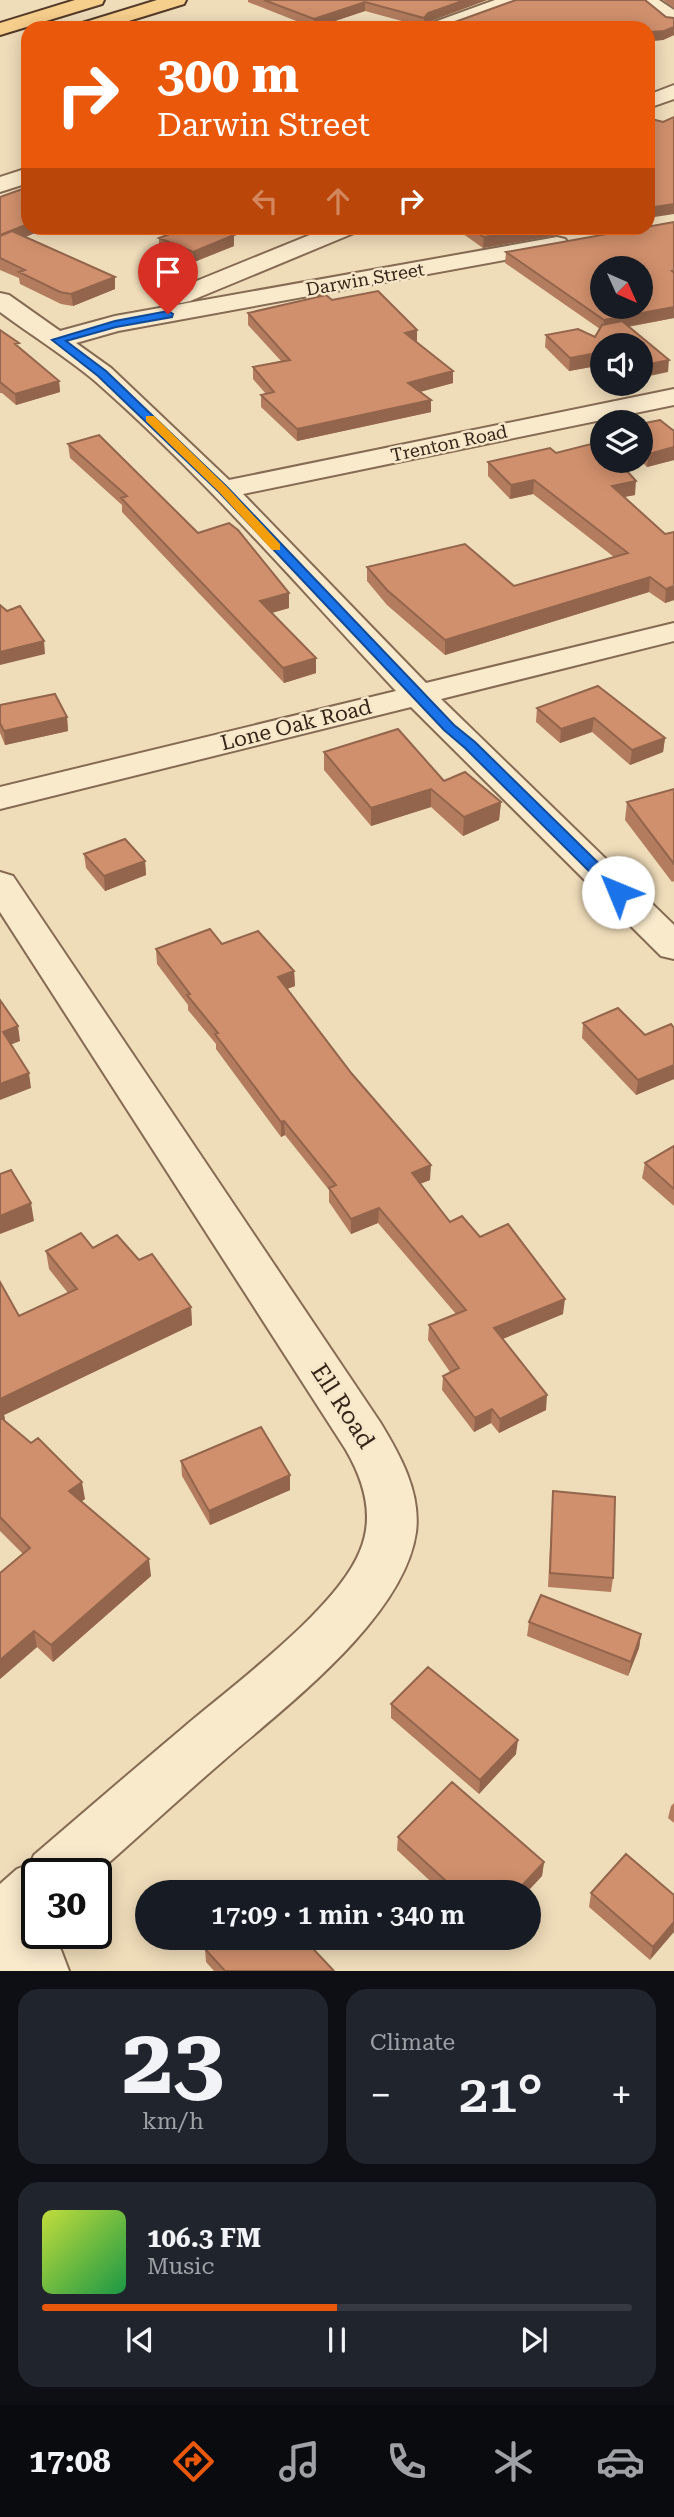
<!DOCTYPE html>
<meta charset="utf-8">
<style>
body{margin:0;font-family:"Roboto Serif",serif;background:#20242c;color:#f1f3f6;height:100vh;display:flex;flex-direction:column;font-size:26px;white-space:nowrap}
*{box-sizing:border-box;margin:0}
p{font-size:23px;color:#9ea1a6}
.icon{flex:none;width:38px;height:38px;fill:none;stroke:currentColor;stroke-width:2;stroke-linecap:round;stroke-linejoin:round}
.map{position:relative;height:1971px;overflow:hidden}
.drawer{display:flex;flex-direction:column;gap:18px;padding:18px;background:#0d0f14;flex:1}
.drawer>*{flex:none}
.banner{position:absolute;left:21px;top:21px;width:634px;height:214px;border-radius:21px;box-shadow:0 4px 18px #0003;background:#ea580c;color:#fff;overflow:hidden}
.needle{width:46px;rotate:135deg}
.controls{position:absolute;left:590px;top:256px;display:grid;gap:14px}
.controls a{display:grid;place-items:center;width:63px;height:63px;border-radius:50%;background:#171b24;box-shadow:0 4px 18px #0003;font-size:35px}
.speed{position:absolute;left:21px;top:1858px;display:flex;gap:14px;font-size:35px;font-weight:700;text-align:center}
.speed>*{display:grid;place-content:center;width:91px;height:91px;border-radius:50%;background:#171b24;box-shadow:0 4px 18px #0003;line-height:1}
.speed .limit{border:4px solid #111;border-radius:10px;background:#fff;color:#111}
.pin{position:absolute;display:grid;place-items:center;width:60px;height:60px;color:#fff;margin:-72px -30px;border-radius:50% 50% 50% 0;rotate:-45deg;box-shadow:0 0 7px #0007}
.pin .icon{rotate:45deg}
.me{position:absolute;width:77px;margin:-38px;rotate:315deg;stroke-linejoin:round;filter:drop-shadow(0 0 5px #0008)}
.turn{display:flex;align-items:center;gap:24px;height:147px;padding:0 21px;font-size:32px}
.turn .icon{width:91px;height:91px;stroke-width:2.5}
.turn b{display:block;font-size:49px;line-height:60px}
.lanes{display:flex;align-items:center;height:66px;padding:0 21px;background:#0003;justify-content:center;gap:35px;direction:ltr}
.lanes .off{opacity:.35}
.big{font-size:52px;font-weight:600;line-height:1.1}
.drawer .card{flex:1;display:flex;flex-direction:column;justify-content:center;gap:10px;min-width:0;padding:0 24px;border-radius:21px;background:#20242c}
.drawer .dial{align-items:center;gap:0}
.dial b{font-size:91px;line-height:1}
.song{display:flex;align-items:center;gap:21px}
.cover{width:84px;height:84px;border-radius:10px;background:linear-gradient(135deg,hsl(70 70% 55%),hsl(140 70% 35%))}
.played{height:7px;border-radius:4px;background:linear-gradient(90deg,#ea580c 50%,#363941 50%)}
.keys{display:flex;justify-content:space-around;direction:ltr}
.heat{display:flex;justify-content:space-between;align-items:center;font-size:38px;direction:ltr}
.drawer .tiles{flex:1;display:grid;gap:18px;grid-template-columns:1fr 1fr}
.card:last-child{grid-column:span 2}
.trip{position:absolute;left:135px;top:1880px;width:406px;height:70px;border-radius:35px;background:#171b24;box-shadow:0 4px 18px #0003;font-weight:600;line-height:70px;text-align:center}
.tab-bar{display:flex;height:112px;justify-content:space-around;align-items:center;background:#090b0e;color:#9ea1a6}
.tab-bar .icon{width:49px;height:49px}
.tab-bar .on{color:#ea580c}
.tab-bar b{font-size:32px;color:#f1f3f6}
.map>svg:first-child{display:block}
</style>
<div class="map">
<svg width="674" height="1971" viewBox="0 0 674 1971">
<rect width="100%" height="100%" fill="#efdcb9"/>
<g fill="none" stroke-linecap="round" stroke-linejoin="round">
<defs>
<path id="minor" d="M495,0H522L520,4L454,28H426L429,24Z
M637,0H659L674,10V25L667,23Z
M674,85V99L648,108V95Z
M28,168V183L0,192V177Z
M327,228H358L354,233L190,301L181,303L172,301L169,296L172,291Z
M557,237L565,239L569,244L565,249L118,331L76,343L111,368L229,480L674,389V405L243,494L426,683L674,623V641L441,699L674,925V959L661,956L411,707L0,809V787L396,691C298,586 203,476 95,381C65,356 31,335 0,312V293L9,295L60,331L115,316Z
M0,872L13,876L380,1422C400,1455 421,1492 416,1532C404,1618 286,1706 223,1761C180,1798 138,1837 96,1874H37V1934H44L61,1950L69,1971H0V1884L17,1869L30,1864L34,1855C84,1812 134,1769 184,1727C233,1685 337,1609 360,1551C375,1516 364,1481 346,1450L0,912Z"/>
<path id="major" d="M75,0H104L102,4L0,35V23Z
M157,0H186L184,4L106,28H76L79,24Z"/>
</defs>
<use href="#minor" stroke="#866b54" stroke-width="4"/>
<use href="#major" stroke="#533a29" stroke-width="4"/>
<use href="#minor" fill="#faeacc" fill-rule="evenodd"/>
<use href="#major" fill="#f7cf8d" fill-rule="evenodd"/>
</g>
<path fill="#b37c5e" d="M248,0H487L428,22L424,27L365,11L314,28L248,2Z
M663,0H674V8Z
M666,17L674,18V35L663,40L650,41L648,40V28H436V22Z
M0,197L28,228H48L24,237L115,277V289L73,306L61,304L20,284L19,278L0,270Z
M674,222V318L628,327L668,372L640,345H602V365L569,371L545,347L546,335L595,337L600,329L505,263L506,252Z
M460,228H598L483,248L459,231Z
M234,235V246L194,262L159,248V238Z
M332,300L416,342L453,371V383L420,392L431,400V412L297,441L261,407V395L266,394L253,379V367L281,361L248,325V313Z
M0,330L19,348L59,381L60,392L16,405L2,393H0Z
M640,424L674,431V460L647,467L640,460Z
M68,444L198,533L289,608L272,613L316,658V673L284,683L122,512V505L70,458Z
M556,453L635,495L625,497L665,534L674,532V600L665,603L649,592L445,655L387,605L367,581V567L514,586L614,557L533,494L510,499L488,476V462Z
M598,686L665,738L663,752L630,765L592,732L560,743L536,722L537,708Z
M0,705L67,717L68,731L5,745L0,733Z
M324,752L444,781L501,802L499,820L463,836L431,807L371,826L324,770Z
M674,789V881L672,882L625,820L627,802Z
M84,854L145,861L146,875L105,891L86,868Z
M222,944L294,971L295,986L287,989L430,1180L420,1184L450,1222L480,1237L563,1314L502,1339L546,1410L499,1433L491,1423L474,1432L442,1390L443,1376L450,1372L428,1340L429,1325L456,1314L378,1223L351,1234L329,1202V1190L285,1135L281,1137L216,1049V1044L188,1010V1005L157,964L156,949Z
M583,1023L645,1035L674,1028V1079L636,1095L582,1038Z
M674,1146V1206L642,1178L645,1163Z
M93,1248L139,1260L191,1307L192,1325L4,1415L5,1419L4,1420L85,1499L81,1501L151,1576L53,1662L37,1647L0,1679L23,1554L0,1531V1282L19,1316L68,1293L49,1269L46,1251Z
M181,1461L290,1490L210,1525L182,1476Z
M553,1491L613,1578L611,1592L548,1587L552,1506Z
M529,1622L641,1634L639,1648L628,1676L527,1636Z
M391,1704L516,1754L479,1794L391,1718Z
M674,1803V1823L668,1818L671,1806Z
M398,1837L544,1862L542,1876L527,1892H442L397,1850Z
M591,1893L674,1895L650,1960L589,1907Z
M205,1949L334,1971H214L206,1962Z"/>
<path fill="#92654c" d="M465,0H487L428,22L424,27V18L428,13Z
M365,2V11L314,28V19Z
M621,23V28H610Z
M674,27V35L663,40L650,41L651,32Z
M674,204V214L648,218L649,208Z
M28,224V228H48L0,247V235Z
M538,228H598L483,248L484,237Z
M234,235V246L194,262L193,252Z
M115,277V289L73,306L71,294Z
M674,307V318L603,331L604,320Z
M417,330V342L405,333Z
M602,352V365L569,371L570,358Z
M669,360L668,372L640,378V366Z
M453,371V383L408,395V383Z
M59,381L60,392L16,405L15,394Z
M431,400V412L297,441V429Z
M674,447V460L647,467L649,454Z
M534,480L533,494L510,499L511,485Z
M636,481L635,495L611,499L612,486Z
M650,577L649,592L445,655V640Z
M674,586V600L665,603L666,589Z
M289,593V608L260,616V601Z
M44,641L45,654L0,665V652Z
M316,658V673L284,683L283,668Z
M67,717L68,731L5,745L4,731Z
M594,718L592,732L560,743L561,729Z
M665,738L663,752L630,765L632,750Z
M431,789V807L371,826V808Z
M501,802L499,820L463,836L464,817Z
M145,861L146,875L105,891L104,876Z
M294,971L295,986L278,992V977Z
M18,1026L20,1041L5,1047L3,1032Z
M674,1065V1079L636,1095L638,1080Z
M29,1073L31,1088L0,1100V1084Z
M284,1121L285,1135L281,1137V1122Z
M431,1165L430,1180L411,1187L412,1173Z
M31,1203L34,1221L0,1234V1216Z
M379,1208L378,1223L351,1234V1219Z
M565,1299L563,1314L493,1343L494,1328Z
M191,1307L192,1325L4,1415L5,1419L0,1423V1399Z
M547,1395L546,1410L499,1433L500,1419Z
M492,1409L491,1423L474,1432L475,1418Z
M290,1475V1490L210,1525L209,1511Z
M82,1482L85,1499L72,1508L69,1491Z
M149,1559L151,1576L53,1662L51,1645Z
M34,1631L37,1647L0,1679V1660Z
M641,1634L639,1648L628,1676L631,1662Z
M518,1740L516,1754L479,1794L480,1780Z
M544,1862L542,1876L527,1892H516Z
M674,1922V1932L650,1960L653,1947Z"/>
<path fill="#d0906d" stroke="#92654c" stroke-width="2" fill-rule="evenodd" d="M264,0H465L428,13L424,18L365,2L314,19Z
M516,0H645L666,17L674,18V27L664,31L651,32L648,31V28H637L621,23L610,28H455L436,22H455Z
M674,117V204L649,208L648,211V121L652,119L663,122Z
M28,187V224L0,235V197Z
M674,222V271H672L674,273V307L604,320L506,252ZM602,268H640V306H602Z
M186,228H214L234,235L193,252L159,238Z
M470,228H538L484,237Z
M12,231L115,277L71,294L60,292L19,272L25,270L0,258V236Z
M378,291L417,330L405,333L453,371L408,383L431,400L297,429L261,395L274,392L253,367L290,360L248,313L326,295L332,300Z
M622,321L669,360L640,366V345H602V352L570,358L546,335L578,329L595,337L602,325Z
M0,330L19,343L15,344L59,381L15,394L0,382Z
M660,420L674,431V447L649,454L640,447V424Z
M99,435L198,533L229,523L238,530L289,593L260,601L316,658L283,668L121,498L127,496L68,444Z
M599,442L602,445V460H617L636,481L612,486L665,534L674,532V586L666,589L650,577L445,640L387,590L367,567L465,544L514,586L628,553L534,480L511,485L488,462L550,448L556,453Z
M0,605L7,611L20,606L44,641L0,652Z
M598,686L665,738L632,750L594,718L561,729L537,708Z
M55,694L67,717L4,731L0,723V705Z
M398,729L444,781L465,772L501,802L464,817L431,789L371,808L324,752Z
M674,789V864L627,802Z
M125,839L145,861L104,876L84,854Z
M210,929L222,944L258,931L294,971L278,977L352,1074L431,1165L412,1173L450,1222L462,1216L480,1237L508,1224L565,1299L494,1328L547,1395L500,1419L492,1409L475,1418L443,1376L459,1368L429,1325L466,1310L379,1208L351,1219L329,1188L336,1185L284,1121L281,1122L215,1034L218,1033L187,995L190,994L156,949Z
M0,1000L18,1026L3,1032L29,1073L0,1084Z
M618,1008L645,1035L671,1024L674,1028V1065L638,1080L583,1023Z
M674,1146V1189L645,1163Z
M11,1170L31,1203L0,1216V1174Z
M81,1233L93,1248L117,1235L139,1260L152,1254L191,1307L0,1399V1282L19,1316L77,1289L46,1251Z
M0,1417L31,1443L38,1438L82,1482L69,1491L149,1559L51,1645L34,1631L0,1660V1573L30,1548L0,1517Z
M261,1427L290,1475L209,1511L181,1461Z
M553,1491L615,1497L613,1578L550,1573Z
M541,1595L641,1634L631,1662L529,1622Z
M428,1667L518,1740L480,1780L391,1704Z
M452,1782L544,1862L516,1892H458L398,1837Z
M626,1854L674,1895V1922L653,1947L591,1893Z
M217,1937H302L334,1971H225L205,1949Z"/>
<path fill="#1a73e8" stroke="#114b97" stroke-width="2" d="M168,311L173,314L172,317L116,327L66,341L106,371L227,487L454,725L475,742L624,888L626,892L624,895H613L465,748L444,730L219,492L98,376L52,340L115,321Z"/>
<path fill="#f59e0b" d="M146,416H154L227,487L280,544V550H272L219,492L146,421Z"/>
<g text-anchor="middle" dominant-baseline="central" stroke-width="5" stroke-linejoin="round" paint-order="stroke">
<g font-size="18" fill="#342519" stroke="#f7e7c9">
<text transform="translate(365 279) rotate(-10)">Darwin Street</text>
<text transform="translate(449 443) rotate(-12)">Trenton Road</text>
</g>
<g font-size="21" fill="#342519" stroke="#f7e7c9">
<text transform="translate(296 725) rotate(-14)">Lone Oak Road</text>
</g>
<g font-size="24" fill="#342519" stroke="#f7e7c9">
<text transform="translate(343 1406) rotate(57)">Ell Road</text>
</g>
</g>
</svg>
<div class="controls">
<a><svg class="needle" viewBox="-14 -14 28 28"><path d="M0-13l5 13h-10z" fill="#e53935"/><path d="M0 13l5-13h-10z" fill="#9ea1a6"/></svg></a>
<a><svg class="icon" aria-label="sound" viewBox="0 0 24 24"><path d="M4 9h4l5-4v14l-5-4H4zM17 9q2 3 0 6"/></svg></a>
<a><svg class="icon" aria-label="layers" viewBox="0 0 24 24"><path d="M12 4l9 5-9 5-9-5zM3 14l9 5 9-5"/></svg></a>
</div>
<div class="speed"><div class="limit">30</div></div>
<div class="pin" style="left:168px;top:314px;background:#d93025"><svg class="icon" aria-label="arrive" viewBox="0 0 24 24"><path d="M6 21V4h12l-3 4 3 4H6"/></svg></div>
<svg class="me" style="left:618px;top:892px" viewBox="-20 -20 40 40"><circle r="19" fill="#fff"/><path d="M0-13L10 11 0 6-10 11z" fill="#1a73e8"/></svg>
<div class="trip">17:09 · 1 min · 340 m</div>
<div class="banner">
<div class="turn"><svg class="icon" aria-label="right" viewBox="0 0 24 24"><path d="M7 20v-9h11M14 6l5 5-5 5"/></svg><div><b>300 m</b>Darwin Street</div></div>
<div class="lanes"><svg class="icon off" aria-label="left" viewBox="0 0 24 24"><path d="M17 20v-9H6M10 6l-5 5 5 5"/></svg><svg class="icon off" aria-label="ahead" viewBox="0 0 24 24"><path d="M12 20V5M6 11l6-6 6 6"/></svg><svg class="icon" aria-label="right" viewBox="0 0 24 24"><path d="M7 20v-9h11M14 6l5 5-5 5"/></svg></div>
</div>
</div>
<section class="drawer">
<div class="tiles">
<div class="card dial"><b>23</b><p>km/h</p></div>
<div class="card"><p>Climate</p>
<div class="heat"><a>−</a><b class="big">21°</b><a>+</a></div>
</div>
<div class="card">
<div class="song"><i class="cover"></i><div><b>106.3 FM</b><p>Music</p></div></div>
<div class="played"></div>
<div class="keys"><svg class="icon" aria-label="previous" viewBox="0 0 24 24"><path d="M18 5L8 12l10 7zM5 5v14"/></svg><svg class="icon" aria-label="pause" viewBox="0 0 24 24"><path d="M8 5v14M16 5v14"/></svg><svg class="icon" aria-label="next" viewBox="0 0 24 24"><path d="M6 5l10 7-10 7zM19 5v14"/></svg></div>
</div>
</div>
</section>
<nav class="tab-bar">
<b>17:08</b>
<svg class="icon on" aria-label="directions" viewBox="0 0 24 24"><path d="M12 3l9 9-9 9-9-9zM9 14v-3h6M13 9l2 2-2 2"/></svg>
<svg class="icon" aria-label="music" viewBox="0 0 24 24"><path d="M9 18V5l10-2v13"/><circle cx="6" cy="18" r="3"/><circle cx="16" cy="16" r="3"/></svg>
<svg class="icon" aria-label="phone" viewBox="0 0 24 24"><path d="M5 4h4l2 5-3 2q2 4 5 5l2-3 5 2v4C11 20 4 13 5 4z"/></svg>
<svg class="icon" aria-label="climate" viewBox="0 0 24 24"><path d="M12 3v18M4 7l16 10M4 17L20 7"/></svg>
<svg class="icon" aria-label="car" viewBox="0 0 24 24"><path d="M5 17H2v-5l4-1 3-4h7l3 4 3 1v5h-3M9 17h6M6 11h13"/><circle cx="7" cy="17" r="2"/><circle cx="17" cy="17" r="2"/></svg>
</nav>
